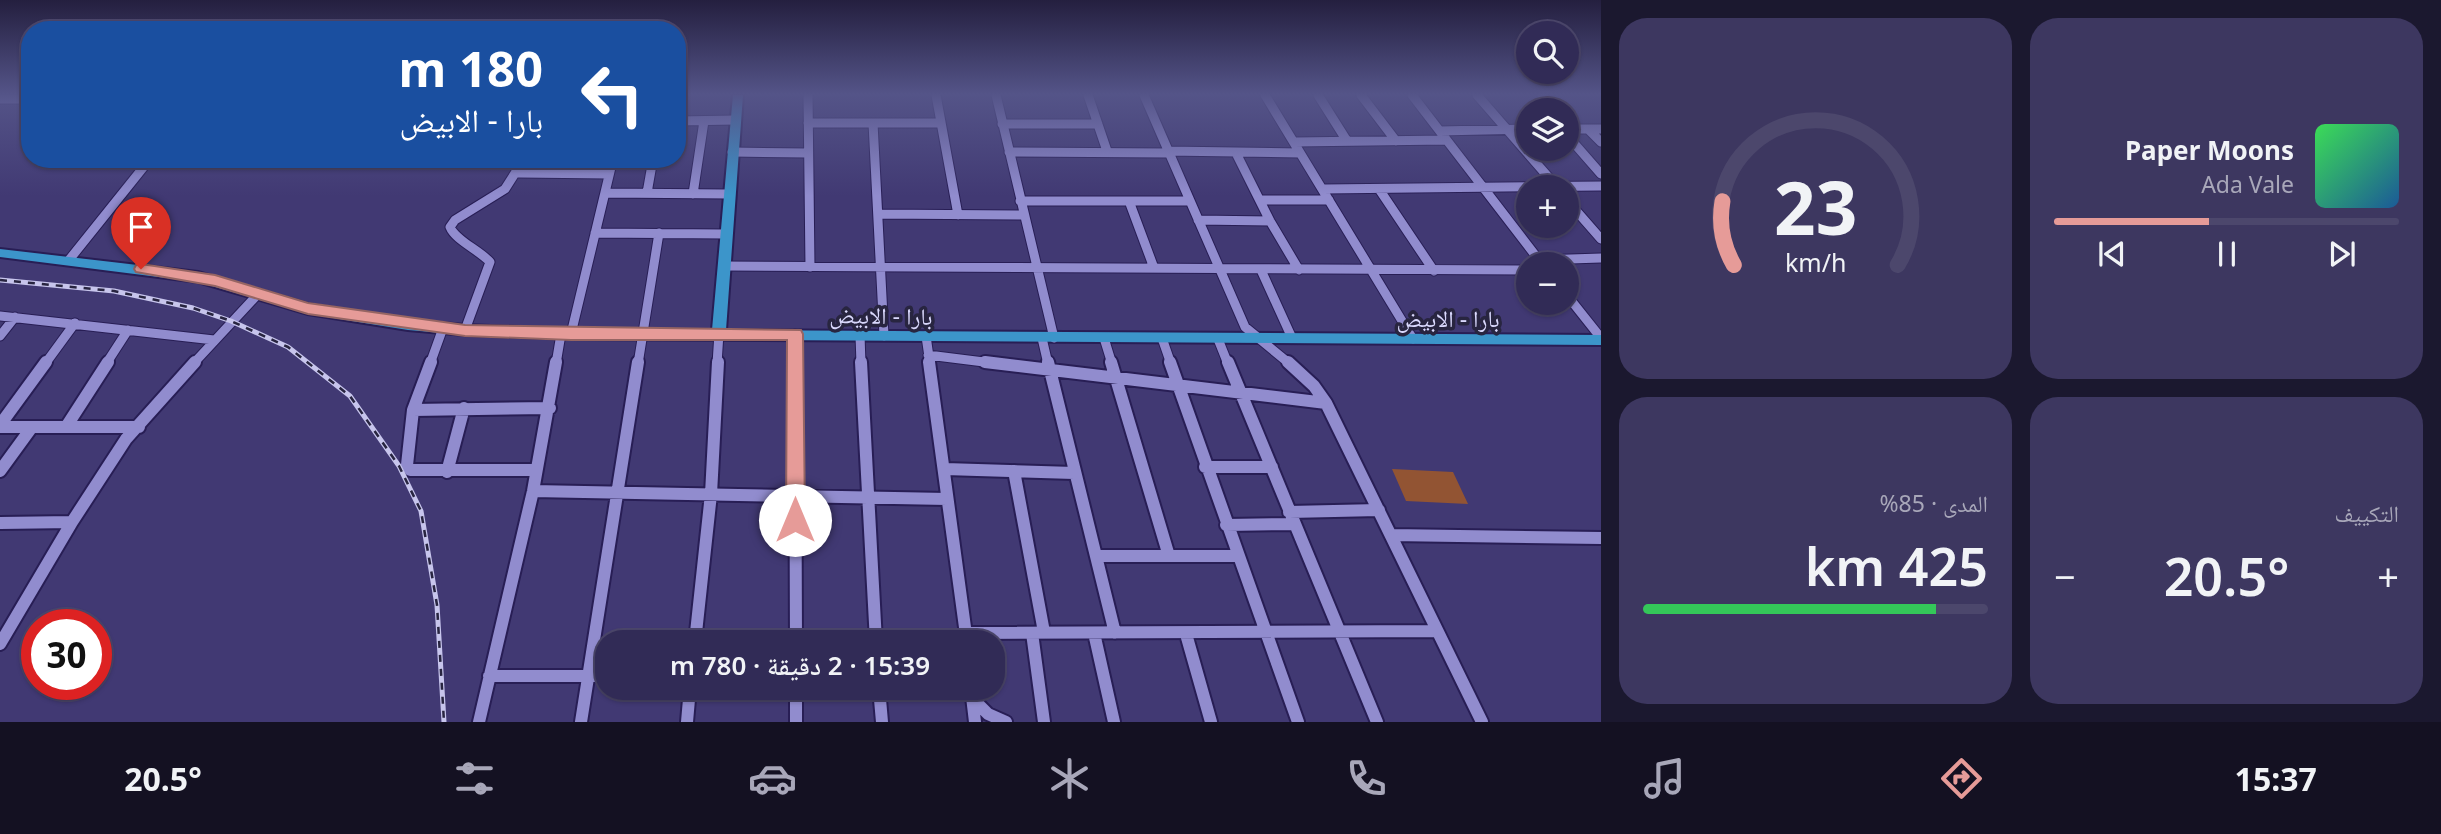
<!DOCTYPE html>
<html lang="ar">
<meta charset="utf-8">
<style>
body{margin:0;font-family:"Noto Sans","Noto Naskh Arabic",sans-serif;background:#3d3760;color:#f1f3f6;direction:rtl;height:100vh;display:flex;flex-direction:column;font-size:26px;white-space:nowrap}
*{box-sizing:border-box;margin:0}
p{font-size:23px;color:#a8a7b9}
.icon{flex:none;width:38px;height:38px;fill:none;stroke:currentColor;stroke-width:2;stroke-linecap:round;stroke-linejoin:round}
.map{position:relative;flex:1;overflow:hidden;direction:ltr}
.details{display:flex;flex-direction:column;gap:18px;padding:18px;background:#1b182f;width:840px}
.details>*{flex:none}
.hud{position:absolute;left:21px;top:21px;width:665px;height:147px;border-radius:28px;box-shadow:0 2px 5px #0004,0 0 0 2px #4c476c;direction:rtl;background:#1a4fa0;color:#fff;overflow:hidden}
.tools{position:absolute;left:1516px;top:21px;display:grid;gap:14px}
.tools a{display:grid;place-items:center;width:63px;height:63px;border-radius:50%;background:#312b56;box-shadow:0 2px 5px #0004,0 0 0 2px #4c476c;font-size:35px}
.speed{position:absolute;left:21px;top:609px;display:flex;gap:14px;font-size:35px;font-weight:700;text-align:center}
.speed>*{display:grid;place-content:center;width:91px;height:91px;border-radius:50%;background:#312b56;box-shadow:0 2px 5px #0004,0 0 0 2px #4c476c;line-height:1}
.speed .limit{border:10px solid #d22;background:#fff;color:#111}
.pin{position:absolute;display:grid;place-items:center;width:60px;height:60px;color:#fff;margin:-72px -30px;border-radius:50% 50% 50% 0;rotate:-45deg;box-shadow:0 0 7px #0007}
.pin .icon{rotate:45deg}
.me{position:absolute;width:77px;margin:-38px;rotate:0deg;stroke-linejoin:round;filter:drop-shadow(0 0 5px #0008)}
.turn{display:flex;align-items:center;gap:24px;height:147px;padding:0 28px;font-size:32px}
.turn .icon{width:91px;height:91px;stroke-width:2.5}
.turn b{display:block;font-size:49px;line-height:60px}
.big{font-size:52px;font-weight:600;line-height:1.1}
.details .card{flex:1;display:flex;flex-direction:column;justify-content:center;gap:10px;min-width:0;padding:0 24px;border-radius:28px;background:#3d3760}
.details .dial{align-items:center;gap:0}
.dial svg{height:182px;overflow:visible;fill:none;stroke:#4c476c;stroke-width:7;stroke-linecap:round;text-anchor:middle}
.dial text{fill:#f1f3f6;stroke:none}
.song{display:flex;align-items:center;gap:21px}
.cover{width:84px;height:84px;border-radius:10px;background:linear-gradient(135deg,hsl(130 70% 55%),hsl(210 70% 35%))}
.played{height:7px;border-radius:4px;background:linear-gradient(90deg,#e69b98 45%,#4c476c 45%)}
.keys{display:flex;justify-content:space-around;direction:ltr}
.heat{display:flex;justify-content:space-between;align-items:center;font-size:38px;direction:ltr}
.charge{height:10px;border-radius:5px;background:linear-gradient(90deg,#34c759 85%,#4c476c 0)}
.details .tiles{flex:1;display:grid;gap:18px;grid-template-columns:repeat(2,1fr)}
.trip{position:absolute;left:595px;top:630px;width:410px;height:70px;border-radius:28px;background:#312b56;box-shadow:0 2px 5px #0004,0 0 0 2px #4c476c;font-weight:600;line-height:70px;text-align:center;direction:rtl}
.dock{display:flex;height:112px;justify-content:space-around;align-items:center;background:#141122;color:#a8a7b9}
.dock .icon{width:49px;height:49px}
.dock .active{color:#e69b98}
.dock b{font-size:32px;color:#f1f3f6}
main{display:flex;flex:1;min-height:0}
.map>svg:first-child{display:block}
</style>
<main>
<section class="details">
<div class="tiles">
<div class="card">
<div class="song"><i class="cover"></i><div><b>Paper Moons</b><p>Ada Vale</p></div></div>
<div class="played"></div>
<div class="keys"><svg class="icon" aria-label="previous" viewBox="0 0 24 24"><path d="M18 5L8 12l10 7zM5 5v14"/></svg><svg class="icon" aria-label="pause" viewBox="0 0 24 24"><path d="M8 5v14M16 5v14"/></svg><svg class="icon" aria-label="next" viewBox="0 0 24 24"><path d="M6 5l10 7-10 7zM19 5v14"/></svg></div>
</div>
<div class="card dial"><svg viewBox="0 0 100 80">
<path d="M14 69A42 42 0 1 1 86 69"/>
<path d="M14 69A42 42 0 0 1 9 41" stroke="#e69b98"/>
<text x="50" y="56" font-size="32" font-weight="700">23</text>
<text x="50" y="72" font-size="11">km/h</text>
</svg></div>
<div class="card"><p>التكييف</p>
<div class="heat"><a>−</a><b class="big">20.5°</b><a>+</a></div>
</div>
<div class="card"><p>المدى · 85%</p><b class="big">425 km</b><div class="charge"></div></div>
</div>
</section>
<div class="map">
<svg width="1601" height="722" viewBox="0 0 1601 722">
<rect width="100%" height="100%" fill="#413973"/>
<path fill="#925433" d="M1392,469L1453,472L1468,504L1406,501Z"/>
<g fill="none" stroke-linecap="round" stroke-linejoin="round">
<defs>
<path id="minor-far1" d="M808,95L810,267
M936,95L958,215
M996,95L1054,338
M1088,95L1107,151
M1144,95L1245,327L1290,364
M1265,95L1413,339
M1318,95L1347,141
M1361,95L1396,141
M1412,95L1542,264
M1477,95L1557,187
M1542,95L1556,110
M0,99H30
M677,121L735,120
M808,123H941
M873,123L884,336
M1002,124H1098
M1566,129H1601
M1588,129L1601,142
M1440,131L1528,129
M1566,134L1601,174
M1294,142L1446,140
M1167,151L1300,153
M732,152L807,153
M1009,152L1168,153
M1236,153L1270,221L1299,270
M519,173L609,174
M1323,189L1601,186
M1379,189L1434,271
M605,193L729,194
M647,193L653,159
M693,194L704,121
M1566,199L1601,239
M1260,200H1329
M1020,201H1190
M1129,201L1154,268
M878,214L1023,215
M1198,220L1270,221
M595,233L726,234
M69,260L150,159
M1539,260L1601,258
M723,266L1528,270
M1261,270L1292,338
M1566,294L1601,338
M0,316L214,340
M465,330L490,262C479,250 455,240 450,227L455,220L505,189L524,159
M571,334L613,159
M795,334V364
M860,335L861,364
M0,336L15,317
M926,336L930,364
M1042,338L1048,364
M1104,338L1112,364
M1162,338L1171,364
M1218,339L1228,364
M928,355L1000,364
M45,364L75,323
M106,364L128,330
M193,364L258,294
M430,364L443,328
M556,364L561,334
M638,364L659,233
M717,364L719,333"/>
<path id="minor" d="M431,362L413,410L407,465L410,470H536
M795,362L796,642
M861,362L876,642
M929,362L967,642
M985,362L1326,403
M1048,362L1115,633
M1111,362L1169,556
M1170,362L1298,722
M1228,362L1377,722
M1288,362L1314,386L1326,403L1482,722
M413,410L550,408
M0,425L46,362
M0,427H139
M66,427L108,362
M1205,467H1272
M945,469L1074,473
M0,471L32,427
M1014,471L1044,632
M447,472L464,408
M533,491L947,499
M1289,512L1379,510
M0,523L72,522
M1226,525L1294,524
M1391,535L1601,538
M1096,556H1237
M966,633L1437,631
M1032,633L1044,722
M1094,633L1114,722
M1186,634L1211,722
M695,642L711,494L718,362
M0,644L72,522L126,439L195,362
M489,676H607
M796,688V722
M879,688L882,722
M971,688L975,722
M972,698L988,714L1006,722
M479,722L533,491L556,362
M581,722L638,362
M687,722L690,688"/>
<path id="major" d="M733,95H743L726,330L1601,335V345L571,339L465,335L408,330L308,314L198,282L0,257V249L198,272L308,304L408,320L465,325L571,329L712,330Z"/>
</defs>
<use href="#minor-far1" stroke="#281e55" stroke-width="11"/>
<use href="#minor" stroke="#281e55" stroke-width="16"/>
<use href="#major" stroke="#281e55" stroke-width="4"/>
<use href="#minor-far1" stroke="#918cce" stroke-width="9"/>
<use href="#minor" stroke="#918cce" stroke-width="12"/>
<use href="#major" fill="#3c95ca" fill-rule="evenodd"/>
<defs>
<path id="rail" d="M0,280L114,291L193,308L231,321L288,347L350,396L399,466L421,511L437,605L444,722"/>
</defs>
<use href="#rail" stroke="#c7c5ec" stroke-width="5"/>
<use href="#rail" stroke="#282540" stroke-width="2.5" stroke-dasharray="7" stroke-linecap="butt"/>
</g>
<linearGradient id="sky" x2="0" y2="1"><stop stop-color="#241f3f"/><stop offset="0.48" stop-color="#545488"/><stop offset="1" stop-color="#545488" stop-opacity="0"/></linearGradient>
<rect width="1601" height="196" fill="url(#sky)"/>
<path fill="#e69b98" stroke="#966563" stroke-width="2" d="M141,264L215,275L308,303L465,325L801,330L803,334L805,520L802,526L795,528L789,526L786,520L787,340H571L465,336L308,314L215,286L136,272L134,269L136,265Z"/>
<g text-anchor="middle" dominant-baseline="central" stroke-width="7" stroke-linejoin="round" paint-order="stroke">
<g font-size="23" fill="#dad9fd" stroke="#282540">
<text transform="translate(881 315) rotate(1)">بارا - الابيض</text>
<text x="1448" y="318">بارا - الابيض</text>
</g>
</g>
</svg>
<div class="tools">
<a><svg class="icon" aria-label="search" viewBox="0 0 24 24"><circle cx="10" cy="10" r="6"/><path d="M15 15l6 6"/></svg></a>
<a><svg class="icon" aria-label="layers" viewBox="0 0 24 24"><path d="M12 4l9 5-9 5-9-5zM3 14l9 5 9-5"/></svg></a>
<a>+</a>
<a>−</a>
</div>
<div class="speed"><div class="limit">30</div></div>
<div class="pin" style="left:141px;top:269px;background:#d93025"><svg class="icon" aria-label="arrive" viewBox="0 0 24 24"><path d="M6 21V4h12l-3 4 3 4H6"/></svg></div>
<svg class="me" style="left:795px;top:520px" viewBox="-20 -20 40 40"><circle r="19" fill="#fff"/><path d="M0-13L10 11 0 6-10 11z" fill="#e69b98"/></svg>
<div class="trip">15:39 · 2 دقيقة · 780 m</div>
<div class="hud">
<div class="turn"><svg class="icon" aria-label="left" viewBox="0 0 24 24"><path d="M17 20v-9H6M10 6l-5 5 5 5"/></svg><div><b>180 m</b>بارا - الابيض</div></div>
</div>
</div>
</main>
<nav class="dock">
<b>15:37</b>
<svg class="icon active" aria-label="directions" viewBox="0 0 24 24"><path d="M12 3l9 9-9 9-9-9zM9 14v-3h6M13 9l2 2-2 2"/></svg>
<svg class="icon" aria-label="music" viewBox="0 0 24 24"><path d="M9 18V5l10-2v13"/><circle cx="6" cy="18" r="3"/><circle cx="16" cy="16" r="3"/></svg>
<svg class="icon" aria-label="phone" viewBox="0 0 24 24"><path d="M5 4h4l2 5-3 2q2 4 5 5l2-3 5 2v4C11 20 4 13 5 4z"/></svg>
<svg class="icon" aria-label="climate" viewBox="0 0 24 24"><path d="M12 3v18M4 7l16 10M4 17L20 7"/></svg>
<svg class="icon" aria-label="car" viewBox="0 0 24 24"><path d="M5 17H2v-5l4-1 3-4h7l3 4 3 1v5h-3M9 17h6M6 11h13"/><circle cx="7" cy="17" r="2"/><circle cx="17" cy="17" r="2"/></svg>
<svg class="icon" aria-label="filters" viewBox="0 0 24 24"><path d="M4 7h16M4 17h16"/><circle cx="9" cy="7" r="2"/><circle cx="15" cy="17" r="2"/></svg>
<b>20.5°</b>
</nav>
